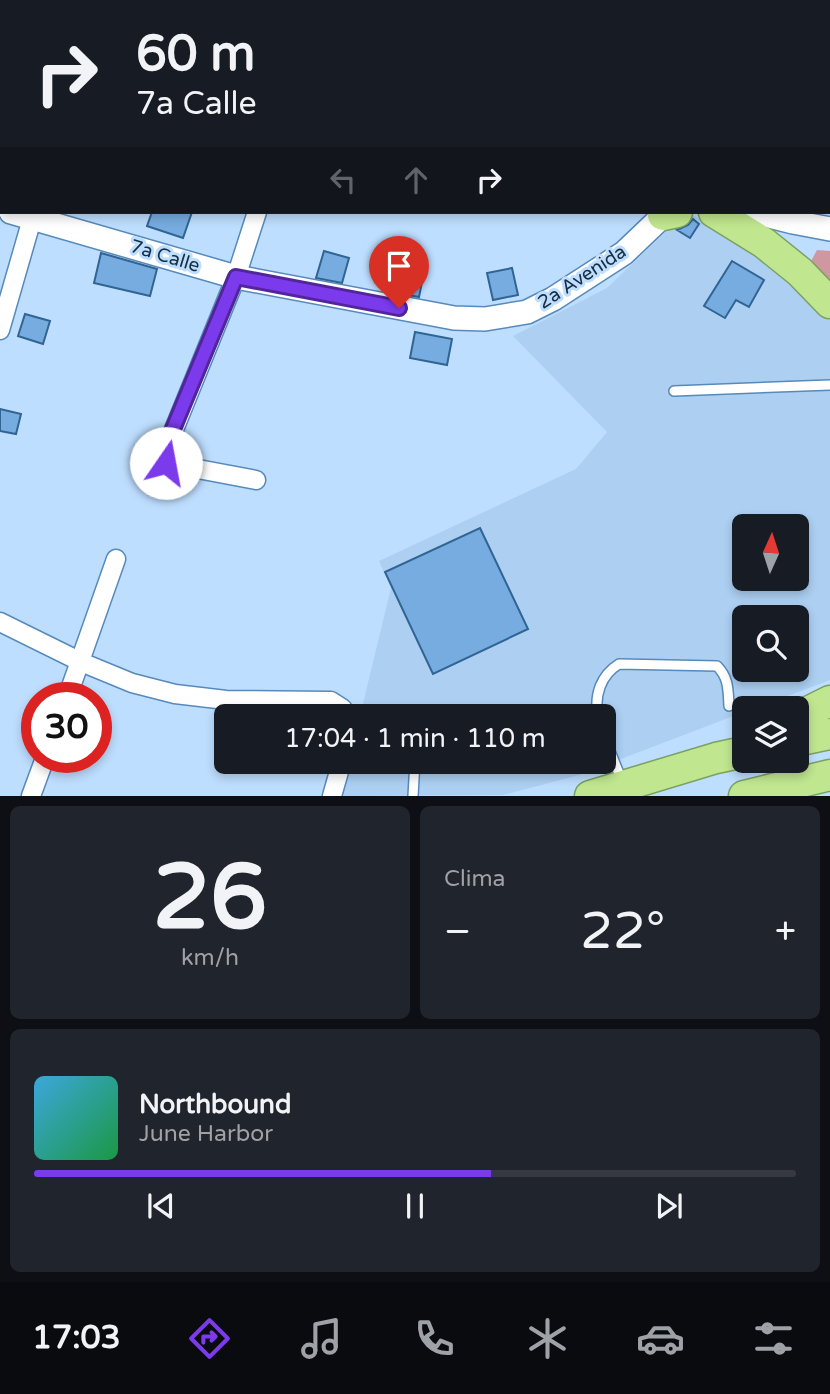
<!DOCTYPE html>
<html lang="es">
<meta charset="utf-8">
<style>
body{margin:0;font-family:"Varela Round",sans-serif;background:#20242c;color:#f1f3f6;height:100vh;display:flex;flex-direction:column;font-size:26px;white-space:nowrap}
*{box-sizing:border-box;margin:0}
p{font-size:23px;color:#9ea1a6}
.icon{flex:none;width:38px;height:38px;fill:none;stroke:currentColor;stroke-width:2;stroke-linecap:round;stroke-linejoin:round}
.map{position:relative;height:796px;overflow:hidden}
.panel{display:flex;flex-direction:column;gap:10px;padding:10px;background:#0d0f14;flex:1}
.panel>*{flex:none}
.guide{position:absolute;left:0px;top:0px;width:831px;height:214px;box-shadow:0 4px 10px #0003;background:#171b24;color:#f1f3f6;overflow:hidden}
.needle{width:46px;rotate:3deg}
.buttons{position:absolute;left:732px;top:514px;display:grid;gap:14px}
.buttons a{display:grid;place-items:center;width:77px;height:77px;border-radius:10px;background:#171b24;box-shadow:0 4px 10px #0003;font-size:35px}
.speed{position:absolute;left:21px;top:682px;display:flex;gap:14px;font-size:35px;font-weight:700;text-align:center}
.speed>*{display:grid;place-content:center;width:91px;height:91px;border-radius:50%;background:#171b24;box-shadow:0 4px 10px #0003;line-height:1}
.speed .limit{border:10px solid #d22;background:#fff;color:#111}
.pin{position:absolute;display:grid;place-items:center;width:60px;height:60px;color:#fff;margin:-72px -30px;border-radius:50% 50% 50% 0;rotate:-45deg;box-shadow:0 0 7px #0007}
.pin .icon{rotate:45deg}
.me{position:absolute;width:77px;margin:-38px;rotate:12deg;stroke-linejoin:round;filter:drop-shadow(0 0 5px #0008)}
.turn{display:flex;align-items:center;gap:24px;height:147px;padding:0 21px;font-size:32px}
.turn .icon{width:91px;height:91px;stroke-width:2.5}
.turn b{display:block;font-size:49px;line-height:60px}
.lanes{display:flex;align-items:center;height:66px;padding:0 21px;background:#0003;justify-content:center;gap:35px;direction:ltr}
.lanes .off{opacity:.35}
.big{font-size:52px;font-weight:600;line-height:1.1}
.panel .tile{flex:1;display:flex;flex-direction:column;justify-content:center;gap:10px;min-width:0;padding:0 24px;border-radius:10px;background:#20242c}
.panel .dial{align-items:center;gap:0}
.dial b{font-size:91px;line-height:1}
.song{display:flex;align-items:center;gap:21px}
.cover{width:84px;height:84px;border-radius:10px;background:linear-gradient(135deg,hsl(200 70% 55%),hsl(140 70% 35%))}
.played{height:7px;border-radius:4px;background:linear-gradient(90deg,#7c3aed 60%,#363941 60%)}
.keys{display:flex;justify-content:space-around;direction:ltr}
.heat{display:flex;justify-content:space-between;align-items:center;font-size:38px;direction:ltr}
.panel .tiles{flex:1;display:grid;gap:10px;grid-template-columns:1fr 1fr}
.tile:last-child{grid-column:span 2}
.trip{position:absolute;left:214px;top:704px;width:402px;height:70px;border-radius:10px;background:#171b24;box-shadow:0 4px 10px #0003;font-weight:600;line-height:70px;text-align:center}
.tabs{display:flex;height:112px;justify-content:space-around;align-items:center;background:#090b0e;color:#9ea1a6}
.tabs .icon{width:49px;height:49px}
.tabs .current{color:#7c3aed}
.tabs b{font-size:32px;color:#f1f3f6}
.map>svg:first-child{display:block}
</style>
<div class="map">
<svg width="830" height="796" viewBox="0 0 830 796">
<rect width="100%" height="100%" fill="#bedeff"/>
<path fill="#accff2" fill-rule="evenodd" d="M0,11L2,12V200H0Z
M687,212L790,269L830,311V680L753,709H744V712L579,775L503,795L340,796L348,761H604V716H360L391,588L379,561L576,469L607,432L513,336L607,288ZM744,527H796V579H744ZM744,618H796V670H744Z"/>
<path fill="#cf98a1" d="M752,0H830V199V2H751Z
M817,250L830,251V286L810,263Z"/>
<path fill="#77ace0" stroke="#316493" stroke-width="2" d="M152,212H192L183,238L147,226Z
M693,219L699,224L690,238L677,230L688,225Z
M324,251L349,258L342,283L316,278Z
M101,253L157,269L150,296L94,283Z
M732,261L764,280L749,307L736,300L725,318L704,306Z
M397,266L424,272L419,297L392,292Z
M512,268L518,295L493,300L487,273Z
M25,314L50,321L43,344L18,336Z
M415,332L452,339L447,365L410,358Z
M0,409L21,414L16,434L0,431Z
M480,528L528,629L433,674L385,572Z"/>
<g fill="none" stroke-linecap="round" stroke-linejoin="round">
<defs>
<path id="service" d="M674,391L830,385
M598,716C594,695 601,675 619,664L717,666C729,678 728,690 729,706
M604,736L622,781
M413,796L415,761"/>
<path id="minor" d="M92,2V0
M310,2L311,0
M735,2V0
M0,330L34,212
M256,480L166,463L164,454L236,277L257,212
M0,622L81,662L132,683L175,694L226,700L331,701L342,708L348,716
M67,698L116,559
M31,796L45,758
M332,796L342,761"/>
<path id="tertiary" d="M58,0L65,2
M11,212L236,277L454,318L485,319L527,312L553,299L624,253L667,212
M753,212L793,222L830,229"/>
<path id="trunk" d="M714,212L764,243L800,272L830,303
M663,215L677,212
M796,718L830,701
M796,741L830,734
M590,796L716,758L744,752
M744,796L830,775"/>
</defs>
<use href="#service" stroke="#568abc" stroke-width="12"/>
<use href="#minor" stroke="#568abc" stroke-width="21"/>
<use href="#tertiary" stroke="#568abc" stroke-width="26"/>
<use href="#trunk" stroke="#7aa162" stroke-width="33"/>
<use href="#service" stroke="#fff" stroke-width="9"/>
<use href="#minor" stroke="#fff" stroke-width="18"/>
<use href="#tertiary" stroke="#fff" stroke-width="23"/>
<use href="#trunk" stroke="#c0e68f" stroke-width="30"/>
</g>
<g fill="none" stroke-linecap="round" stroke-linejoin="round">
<defs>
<path id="route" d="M166,463V446L236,277L399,308"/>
</defs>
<use href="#route" stroke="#51269a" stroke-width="18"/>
<use href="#route" stroke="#7c3aed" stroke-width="12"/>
</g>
<g text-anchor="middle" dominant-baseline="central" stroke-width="6" stroke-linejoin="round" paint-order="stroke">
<g font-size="19" fill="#172d41" stroke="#bedeff">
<text transform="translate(165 256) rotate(17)">7a Calle</text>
<text transform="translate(582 277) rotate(-33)">2a Avenida</text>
</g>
</g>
</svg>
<div class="buttons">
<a><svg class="needle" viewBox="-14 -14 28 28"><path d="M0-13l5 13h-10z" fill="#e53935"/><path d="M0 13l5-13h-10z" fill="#9ea1a6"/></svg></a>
<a><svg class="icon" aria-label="search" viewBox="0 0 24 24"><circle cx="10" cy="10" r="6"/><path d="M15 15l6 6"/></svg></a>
<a><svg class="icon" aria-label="layers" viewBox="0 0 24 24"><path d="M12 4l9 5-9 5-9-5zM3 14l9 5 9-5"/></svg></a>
</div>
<div class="speed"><div class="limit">30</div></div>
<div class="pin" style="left:399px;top:308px;background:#d93025"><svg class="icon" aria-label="arrive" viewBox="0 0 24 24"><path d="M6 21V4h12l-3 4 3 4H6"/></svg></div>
<svg class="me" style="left:166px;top:463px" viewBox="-20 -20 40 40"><circle r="19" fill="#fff"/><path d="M0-13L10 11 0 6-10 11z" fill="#7c3aed"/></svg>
<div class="trip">17:04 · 1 min · 110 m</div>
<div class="guide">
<div class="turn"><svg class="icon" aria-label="right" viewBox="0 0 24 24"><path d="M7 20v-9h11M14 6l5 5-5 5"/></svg><div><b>60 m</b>7a Calle</div></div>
<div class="lanes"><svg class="icon off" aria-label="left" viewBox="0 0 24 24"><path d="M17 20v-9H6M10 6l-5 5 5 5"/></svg><svg class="icon off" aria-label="ahead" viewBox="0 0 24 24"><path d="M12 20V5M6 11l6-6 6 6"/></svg><svg class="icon" aria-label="right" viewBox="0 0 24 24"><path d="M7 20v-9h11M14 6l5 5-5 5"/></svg></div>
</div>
</div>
<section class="panel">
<div class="tiles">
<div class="tile dial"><b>26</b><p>km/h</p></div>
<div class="tile"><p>Clima</p>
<div class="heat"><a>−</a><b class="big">22°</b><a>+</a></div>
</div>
<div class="tile">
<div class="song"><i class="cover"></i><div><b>Northbound</b><p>June Harbor</p></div></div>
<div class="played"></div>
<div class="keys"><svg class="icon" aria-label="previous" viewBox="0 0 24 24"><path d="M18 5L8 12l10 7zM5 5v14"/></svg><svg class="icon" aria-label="pause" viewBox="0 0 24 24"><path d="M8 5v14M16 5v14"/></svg><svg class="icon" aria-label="next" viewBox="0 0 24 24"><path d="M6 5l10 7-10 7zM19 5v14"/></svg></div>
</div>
</div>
</section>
<nav class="tabs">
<b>17:03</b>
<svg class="icon current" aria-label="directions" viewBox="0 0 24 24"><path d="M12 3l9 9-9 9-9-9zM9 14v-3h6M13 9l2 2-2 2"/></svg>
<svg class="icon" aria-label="music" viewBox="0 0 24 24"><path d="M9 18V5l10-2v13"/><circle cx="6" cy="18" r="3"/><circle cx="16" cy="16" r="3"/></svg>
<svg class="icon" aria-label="phone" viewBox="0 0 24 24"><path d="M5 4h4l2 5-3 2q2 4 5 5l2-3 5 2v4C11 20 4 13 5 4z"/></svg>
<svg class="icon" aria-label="climate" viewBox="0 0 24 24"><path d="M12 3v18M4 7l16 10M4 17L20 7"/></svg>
<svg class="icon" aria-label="car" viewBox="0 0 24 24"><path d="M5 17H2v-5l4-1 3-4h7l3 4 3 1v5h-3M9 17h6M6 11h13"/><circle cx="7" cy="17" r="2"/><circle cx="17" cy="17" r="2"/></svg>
<svg class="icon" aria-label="filters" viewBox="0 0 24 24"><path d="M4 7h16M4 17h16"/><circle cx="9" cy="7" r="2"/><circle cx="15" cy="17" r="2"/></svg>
</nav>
